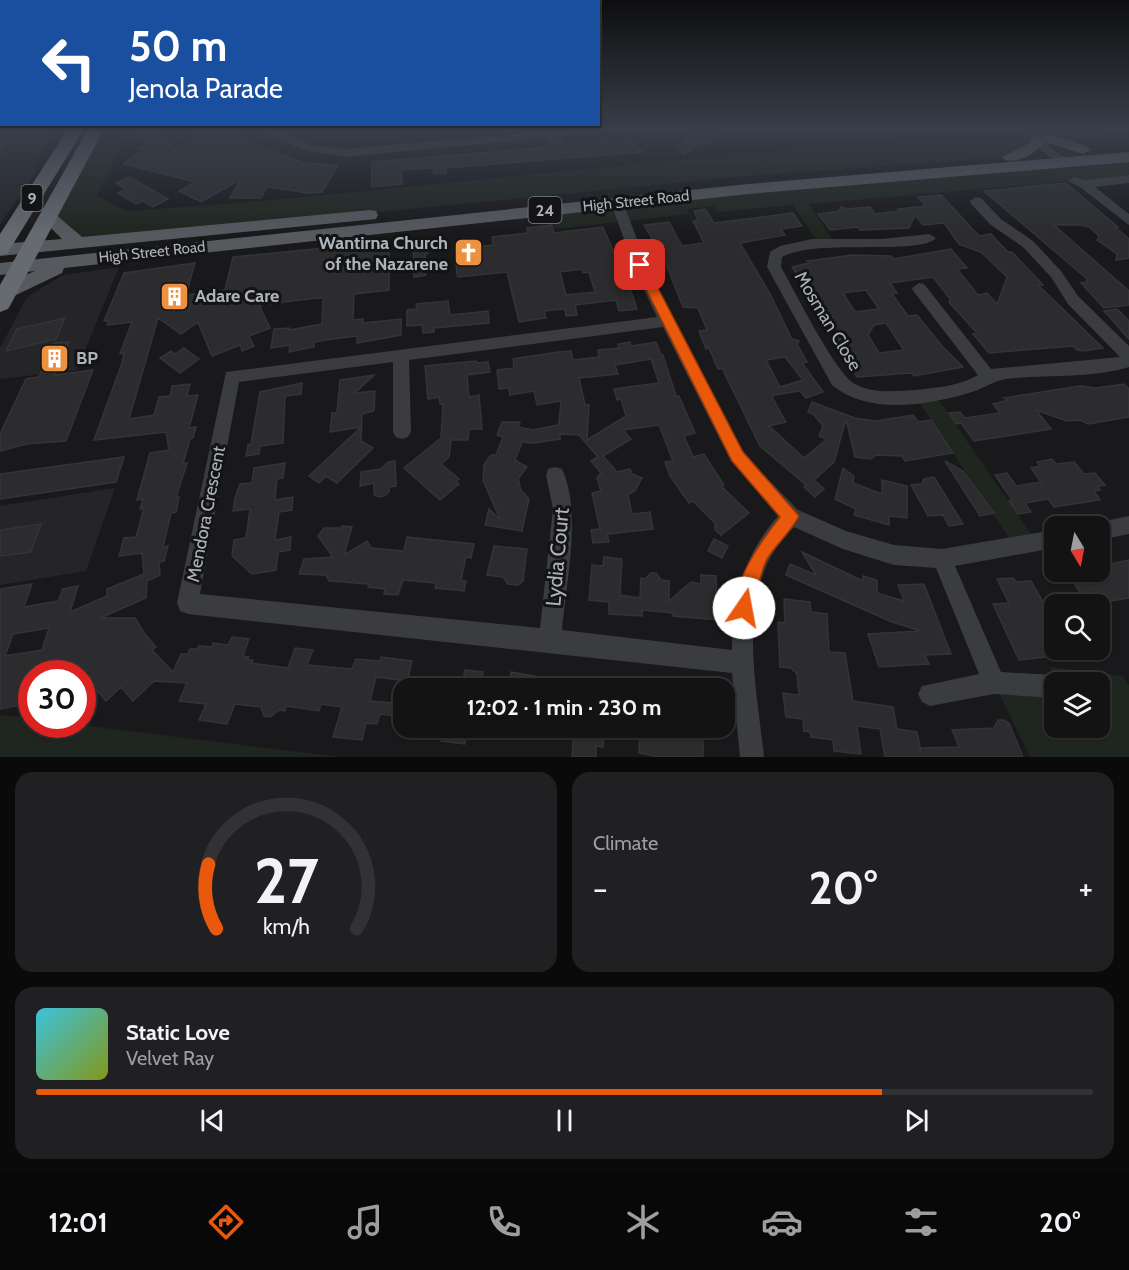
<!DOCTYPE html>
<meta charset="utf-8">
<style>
body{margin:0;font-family:Cabin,sans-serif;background:#202022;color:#f1f3f6;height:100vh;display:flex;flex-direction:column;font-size:22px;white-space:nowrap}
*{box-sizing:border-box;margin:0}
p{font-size:20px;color:#9d9ea0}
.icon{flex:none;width:33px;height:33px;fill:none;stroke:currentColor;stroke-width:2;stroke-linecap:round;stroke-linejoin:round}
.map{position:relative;height:757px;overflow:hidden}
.side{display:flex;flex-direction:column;gap:15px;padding:15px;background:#0a0a0b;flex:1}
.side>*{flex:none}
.hud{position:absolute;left:0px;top:0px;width:600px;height:126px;box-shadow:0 2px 4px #0004,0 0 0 2px #323234;background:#1a4fa0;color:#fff;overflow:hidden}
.needle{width:39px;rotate:170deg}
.tools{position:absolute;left:1044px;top:516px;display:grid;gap:12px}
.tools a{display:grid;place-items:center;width:66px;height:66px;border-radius:12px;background:#131314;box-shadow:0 2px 4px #0004,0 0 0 2px #323234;font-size:30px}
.speed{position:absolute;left:18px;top:660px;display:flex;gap:12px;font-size:30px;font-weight:700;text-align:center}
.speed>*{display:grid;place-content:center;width:78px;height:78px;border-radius:50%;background:#131314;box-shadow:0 2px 4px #0004,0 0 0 2px #323234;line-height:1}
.speed .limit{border:9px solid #d22;background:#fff;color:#111}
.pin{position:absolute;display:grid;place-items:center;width:51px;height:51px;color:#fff;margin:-26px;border-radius:12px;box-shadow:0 3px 9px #0006}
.me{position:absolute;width:66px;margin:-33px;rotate:12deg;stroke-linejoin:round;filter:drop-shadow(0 0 4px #0008)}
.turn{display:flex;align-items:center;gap:21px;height:126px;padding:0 30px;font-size:27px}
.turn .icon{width:78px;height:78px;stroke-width:2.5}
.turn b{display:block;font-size:42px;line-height:51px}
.big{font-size:45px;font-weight:700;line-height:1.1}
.side .widget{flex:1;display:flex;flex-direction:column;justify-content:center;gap:9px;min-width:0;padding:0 21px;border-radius:18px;background:#202022}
.side .dial{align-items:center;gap:0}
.dial svg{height:156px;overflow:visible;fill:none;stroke:#323234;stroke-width:7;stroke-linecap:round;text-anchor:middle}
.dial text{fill:#f1f3f6;stroke:none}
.song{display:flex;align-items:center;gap:18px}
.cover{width:72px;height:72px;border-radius:9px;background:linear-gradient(135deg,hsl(190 70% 55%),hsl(70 70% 35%))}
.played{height:6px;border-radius:3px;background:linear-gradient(90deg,#ea580c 80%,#323234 80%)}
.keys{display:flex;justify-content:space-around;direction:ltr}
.heat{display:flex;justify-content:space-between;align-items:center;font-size:33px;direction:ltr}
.side .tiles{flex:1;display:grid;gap:15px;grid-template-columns:1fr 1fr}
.widget:last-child{grid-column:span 2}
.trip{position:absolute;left:393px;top:678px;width:342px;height:60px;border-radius:18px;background:#131314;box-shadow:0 2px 4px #0004,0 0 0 2px #323234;font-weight:700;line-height:60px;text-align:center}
.menu{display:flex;height:96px;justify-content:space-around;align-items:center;background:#080808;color:#9d9ea0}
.menu .icon{width:42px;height:42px}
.menu .selected{color:#ea580c}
.menu b{font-size:27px;color:#f1f3f6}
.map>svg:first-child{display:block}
</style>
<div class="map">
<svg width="1129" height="757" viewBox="0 0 1129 757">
<rect width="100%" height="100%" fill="#19191b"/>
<path fill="#252528" d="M0,129H57L32,168L38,169L0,225Z
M1048,129H1102L1115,139L1073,143L1062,140Z
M119,267L77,370L0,379V348L27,297L63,275Z
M115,488L86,571L0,585V506Z"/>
<path fill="#1f261f" d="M96,129H130L97,196L127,211L263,201L730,155L1020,134L1033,137L1038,141L1010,157L736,177L77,242L48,217Z
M1129,157V176L809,204L834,242L819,244L793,205L718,212L714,206L687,209L689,214L555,229L550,210Z
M934,393L1037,543L1015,547L915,396Z
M1050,667L1122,676L1129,685V757H1030L994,683L1054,687V728H1100V682H1057Z
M0,715L31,718L32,724L81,725L339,757H0Z"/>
<path fill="#2c2c2f" stroke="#333437" stroke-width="1.5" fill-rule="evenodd" d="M0,129H17L0,153Z
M128,129H151L175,149L200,137L184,129H229L259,146L304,163L338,165L322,192L308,193L267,187L261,198H230L241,179L201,202L179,191L196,182L123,164L144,150L139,149L146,144Z
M702,129H723L711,143L704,141L684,155L682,152L684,150L678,147L693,131L699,132Z
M562,138L563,144H567L608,141L609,145L629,140L642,152L445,168L446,173L434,174L433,168L401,170L402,184L372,187V162L551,147L548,140Z
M129,177L168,199L153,207L143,201L136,204L118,193L126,189L116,183Z
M1066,183L1118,227H1115L1129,239V258L1116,260L1117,254L1097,240L1099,236L1089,227L1081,225H1054L1129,291V305L1104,308L1081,283L1087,282L1086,278L984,191Z
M941,195L979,236L991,234L1008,252H1012L1043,285H1038L1103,348L1083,351L1077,350L1073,346L989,353L973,334L977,333L949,302L950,299L933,277L890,283L897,293L892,294L908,316L917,315L942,346L963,367L914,376L912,373L857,377L843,353L847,352L792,267L809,263L807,261L852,255L891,256L893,259L951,249L967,268L957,269L978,295L987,293L997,304L1007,277L981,252L959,244L944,223L923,225L915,215L909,228L860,230L858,227L830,230L818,214L839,211L841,207L847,209L870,207L875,214L900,211L898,209L926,206L918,197ZM866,290L879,309L855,312L843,293ZM886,323L904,350L879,353L868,335L874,325Z
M705,209L714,223L793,213L802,226L781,229L785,235L740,243L769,292L792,339L799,341L797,344L807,362L802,363L823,392L806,398L800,391L774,395L772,397L786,422L769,426L804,458L827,439L819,436L823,426L814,415L808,412L812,402L855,418L876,421L913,415L918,422L931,420L953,453L905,461L902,456L876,455L871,459L855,457L846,419L834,462L814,480L824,489L815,497L804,487L806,485L760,446L722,368L718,369L709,348L706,349L699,331L707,330L698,308L683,307L664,259L644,225L669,222L682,246L704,243L693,221L698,220L694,211ZM785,357L803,380L780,387L766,360Z
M552,225L554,233L603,227L619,264L614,265L621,286L629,285L637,309L619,311L616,300L575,305L577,315L566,316L565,309L544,311L546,318L519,322L507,272L458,277L457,275L455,249L493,245L492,237L528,233L527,228ZM582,269L583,273L589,272L595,292L566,295L560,272Z
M428,239V253L425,254L426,275L414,277L413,243Z
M385,242H389V290L354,294L353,320L363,319V323L401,319V335L357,343V336L332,339L314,342V347L289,352L290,345L271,348L274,329L289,328V330L322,324L323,298H317L259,305L270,328L249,336L254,346L242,351L240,345L212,356L198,322L181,334L158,318L129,419L154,415L159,397L170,396L172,386L190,384L187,396L198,395L189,428L196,427L193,438L190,439L183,464L187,463L176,498L179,497L176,512L171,513L163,547L168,546L164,561L159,562L160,575L147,581L146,598L100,618H135L144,633L156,647L152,650L173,672L181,654H188L190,649H197L199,646L212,647L213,643L228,645L232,637L249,639L243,656L249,657L247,660H253L251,663L288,668L295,648L313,650L307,665L352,669L356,659L380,661L381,657L412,661L408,678L436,682L435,688H404V717L380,714L377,724L366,723L362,740L333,737L342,707L321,704L319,711L286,706L285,711L279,710L270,717L264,716L261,707L235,704L227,724L199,720L206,704L179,701L187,683L154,681L133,701L121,687L106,701L87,679L82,678V674H32V703L0,709V589L32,584L24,607L58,601L63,589L78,586L70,612L107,596V589L144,574L142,553L119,556L124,538L136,537L144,508L140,509L143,499L137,500L150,453L169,450L166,432L94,440L122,363L124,353L120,354L132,322L107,325L109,321H104L124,273L195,263L186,295L225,290L233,257ZM49,628L42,650L5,656L13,634ZM376,677L399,680L393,703L370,701Z
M448,301L450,315L488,311L489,323L434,328V332L423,333L422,325L407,326V310L417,309L416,304Z
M1117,309L1129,321V339L1104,311Z
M65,318L56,339L6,351L17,329Z
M69,342L55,375L93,370L66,441L27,444L0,451V434L26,379L39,377L54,343Z
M630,342L631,346L656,342L661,355H663L676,396H679L695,433L684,436L693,457L704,454L724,485L721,486L749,513L721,535L715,530V523L693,501L689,503L670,476L665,462L673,461L659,425L623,430L631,439L603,456L617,472L630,469L632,474L642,478L635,491L628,494L632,514L650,512L653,529L607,534L609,542L593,543L591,530L600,529L592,493L601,491L597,478L601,473L591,461L598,457L579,435L560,434V439L534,443L522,442L515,460L527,467L518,479L521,490L529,499L522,531L485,525L489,509L500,519L483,480L484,465L491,455H496L503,437L497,435L502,422H520L518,427L533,430L558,425L559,423L561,401L537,405L534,391L510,395L509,388L499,389L497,370L514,368L513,359L558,352L571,351L573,360L599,357L598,350L619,348L618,344ZM651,359L659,383L614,389L617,400L621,399L626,416L587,440L589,405H585L579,378L618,374L615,365Z
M184,348L199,359L180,373L160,358L171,351L175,354Z
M476,361L477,363L488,362L490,372L467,375L469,397L479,395L482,429H469L468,440H451L449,457L441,464L459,479L456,481L459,484L440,500L404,468L441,438L443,404H440L439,397L428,399L425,366Z
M374,375L355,393L375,391L374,411L362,414L361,441L373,448L337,483L326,476L319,483L309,476L361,427L330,432L332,413H337L340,380Z
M302,383L301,394L285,396L283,443L260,446L259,454L246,456L248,445L251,444L260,392Z
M1124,384L1129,389V417L1088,424L1080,420L1067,421L1036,410L1051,429L974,441L961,423L956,424L949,413L960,412L965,418L1000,413L993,404L1009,400L1004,398L1080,386L1096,388Z
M124,457L116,482L0,499V474Z
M1052,459L1056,464L1074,462L1084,474L1095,473L1105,485L1097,487L1100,490L1094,491L1100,500L1054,507L1048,499L1025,503L1031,512L1018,514L1009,501L1012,500L995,475L1007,473L1016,486L1041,482L1031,468L1040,466L1037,462Z
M395,461L396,486L389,487V492L384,496L378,497L374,494V483L360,486L361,472L381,469L388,462Z
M945,461L963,471L994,513L980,516Z
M285,463L283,478L277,479L275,500L293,497L292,510L279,512L275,540L291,537L290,550L278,552L276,570L252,574L232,556L234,540L246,538L250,509L233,511L235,498L240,484L252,483L254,468Z
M843,468L854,476L853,483L882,494V480L907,486V518L889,516V525L854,515L856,509L835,499Z
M934,477L963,524L949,526L943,515L928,516L911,485L922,484L924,479Z
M41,524L31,552L0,556V530Z
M342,526L352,527L344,555L367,541L371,548L404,551L407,537L474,544L471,558L466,557L461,580L466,581L464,591L435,588L436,583L403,580L398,595L384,594L385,589L368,587L369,584L329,581L326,575L299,574L304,559L333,557L318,536L324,528H341Z
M714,539L728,546L722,558L708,551Z
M494,546L527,549L523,581L518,585L508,584L503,577L487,575Z
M802,552L863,581V576L877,580V593L904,601L898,585L924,584L951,654L925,655L929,664L879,667L868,634L921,631L892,622L786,575L790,564L816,575Z
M604,557L622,559L620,595L640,598L641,578L645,579L651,573H656L661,580L669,581V601L691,582L701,584V575L716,576L718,620L673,616V613L642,610V616L609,614V602L589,600L592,565L603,566Z
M1129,560V598L1093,604L1087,596H1083L1073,582L1083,580L1084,576L1100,573V562L1107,561L1110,564Z
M1013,578L1016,582L1031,581L1054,621V656L1019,660L993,604L1009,603L997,579Z
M784,599L810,602L811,612L827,614L829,652L845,653L853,701L893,707L897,729L917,732L921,752V748L959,747L952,730L994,728L998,720H1004L1009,723L1023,757H885L880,729L857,726L861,754L834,751L833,740L811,737L810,732L804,731L803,719L786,717L783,693L799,695L797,674L791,668L780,667L778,622L785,623Z
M465,670L483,672L480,688H461Z
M511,672L540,677L547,688H508Z
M444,728H468L465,744L441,741Z
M574,728H605L603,747L596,746V757H572Z
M640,728H696V731L703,732V757H658L639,753Z"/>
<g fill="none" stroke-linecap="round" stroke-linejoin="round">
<path fill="#3a3c40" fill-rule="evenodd" d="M258,129H273L310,145L345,149L572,129H611L605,132L345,157L303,150Z
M1019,129H1030L1056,152L1076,164L1066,167L1048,156Z
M1129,175V183L1095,187L1129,214V225L1080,187L1068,181L1074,177L1085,180Z
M976,197L981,198L1001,219L1033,241L1061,271L1078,296L1129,346V367C1089,379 1047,374 1006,379C994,381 984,388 972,392C929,405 869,416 832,385L767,267L770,252L780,246L812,239H882L929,234L936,238C920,256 816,238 782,257L781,267C795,291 835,373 855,384C872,394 896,391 915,390C935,388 960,386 978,375L914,292L912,288L919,283L924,284L991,369L1120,357L1068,304L1051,277L1023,247L991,225L971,204L970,201Z
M617,199L623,203L651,275L727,423L743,451L762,473L798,510L846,531L894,545L942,549L1054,530V548L955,566L1001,672L1054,675L1062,679L1064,682H1054V698L994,694L930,706L922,702L918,694L922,686L979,674L936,568L894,565L843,549L794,527C785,537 775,548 769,560C740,617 758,696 764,757H740L732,673L188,614L180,611L177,603L226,372L657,317L637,275L611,203ZM663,327L731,461L778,516C743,556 733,598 732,650L562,630C566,584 582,511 562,469L555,467L548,469L546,475L553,509L540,628L200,594L239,382L393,362V432L396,437L402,439L408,437L411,432L409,360Z
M1129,516V534L1100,540V526H1092L1100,522Z"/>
<path fill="#565a5f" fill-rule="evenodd" d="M1043,132L1088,147L1090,150L1083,154L1045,142C1037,152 1018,164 1005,160L1002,157L1028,144L1038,133Z
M1129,152V162L748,194L64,268L62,273L14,296L7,297L0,295V286L35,271L0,275V263L748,184Z
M370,210L376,211L378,215L376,219L0,256V244L62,239L40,217L48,212L54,213L82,237Z"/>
<path fill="#666b71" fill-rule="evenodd" d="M68,129H84L7,254L0,255V234Z
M88,129H104L11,304L8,309L0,312V285Z"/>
</g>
<linearGradient id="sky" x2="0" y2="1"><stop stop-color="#0e0e0f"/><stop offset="0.55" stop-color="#383e4a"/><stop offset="1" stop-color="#383e4a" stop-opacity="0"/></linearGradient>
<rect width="1129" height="235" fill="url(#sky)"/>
<path fill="#ea580c" stroke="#983908" stroke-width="1.5" d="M640,261L646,265L743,452L799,516C791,532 776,544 767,559C758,577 758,597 751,615L744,617L738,615C727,587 764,537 780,517L732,461L634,265Z"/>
<defs>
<symbol id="church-square" viewBox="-11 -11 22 22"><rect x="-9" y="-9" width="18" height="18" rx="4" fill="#ec9140" stroke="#141416"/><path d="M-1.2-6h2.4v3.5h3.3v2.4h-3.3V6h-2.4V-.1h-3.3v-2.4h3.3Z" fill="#fff"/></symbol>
<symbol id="building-square" viewBox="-11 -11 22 22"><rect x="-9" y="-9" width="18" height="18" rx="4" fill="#ec9140" stroke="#141416"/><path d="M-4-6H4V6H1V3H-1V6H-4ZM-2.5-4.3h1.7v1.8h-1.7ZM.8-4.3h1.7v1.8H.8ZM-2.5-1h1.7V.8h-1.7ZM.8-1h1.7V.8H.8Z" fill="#fff"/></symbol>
</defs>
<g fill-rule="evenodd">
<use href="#church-square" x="452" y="236" width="33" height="33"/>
<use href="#building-square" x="158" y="280" width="33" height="33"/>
<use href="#building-square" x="38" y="342" width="33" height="33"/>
</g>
<g text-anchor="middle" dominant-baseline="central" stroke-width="6" stroke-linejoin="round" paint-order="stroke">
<g font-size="15" fill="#acb3ba" stroke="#141416">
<text transform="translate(636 201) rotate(-6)">High Street Road</text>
<text transform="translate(152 252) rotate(-6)">High Street Road</text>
</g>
<g fill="#141416" stroke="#7e8389" stroke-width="1.5">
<rect x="21.5" y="185" width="21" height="26" rx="4.5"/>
<rect x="528.5" y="197" width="33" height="26" rx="4.5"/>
</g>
<g font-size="16" font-weight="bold" fill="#acb3ba">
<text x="32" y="198">9</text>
<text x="545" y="210">24</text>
</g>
<g font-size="18" font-weight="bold" fill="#acb3ba" stroke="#141416" text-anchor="start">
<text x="448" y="243" text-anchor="end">Wantirna Church<tspan x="448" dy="21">of the Nazarene</tspan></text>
<text x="195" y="296">Adare Care</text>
<text x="76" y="358">BP</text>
</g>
<g font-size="18" fill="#acb3ba" stroke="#141416">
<text transform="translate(828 321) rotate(59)">Mosman Close</text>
<text transform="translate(206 514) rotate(-79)">Mendora Crescent</text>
</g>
<g font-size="21" fill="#acb3ba" stroke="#141416">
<text transform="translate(557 557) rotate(-85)">Lydia Court</text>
</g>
</g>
</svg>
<div class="tools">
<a><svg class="needle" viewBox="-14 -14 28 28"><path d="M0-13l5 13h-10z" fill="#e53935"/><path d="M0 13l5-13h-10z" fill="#9d9ea0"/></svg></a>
<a><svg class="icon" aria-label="search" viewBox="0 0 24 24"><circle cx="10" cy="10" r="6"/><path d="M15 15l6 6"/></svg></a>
<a><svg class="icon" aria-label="layers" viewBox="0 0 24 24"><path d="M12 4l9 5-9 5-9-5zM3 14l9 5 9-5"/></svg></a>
</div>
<div class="speed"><div class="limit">30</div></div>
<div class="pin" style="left:640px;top:265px;background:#d93025"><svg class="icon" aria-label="arrive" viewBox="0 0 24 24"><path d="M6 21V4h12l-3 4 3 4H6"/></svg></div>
<svg class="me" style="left:744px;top:608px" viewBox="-20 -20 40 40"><circle r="19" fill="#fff"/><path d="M0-13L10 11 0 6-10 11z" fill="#ea580c"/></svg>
<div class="trip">12:02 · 1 min · 230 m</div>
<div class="hud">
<div class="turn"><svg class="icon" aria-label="left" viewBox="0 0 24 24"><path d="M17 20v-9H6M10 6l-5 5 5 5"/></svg><div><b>50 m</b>Jenola Parade</div></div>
</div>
</div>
<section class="side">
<div class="tiles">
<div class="widget dial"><svg viewBox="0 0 100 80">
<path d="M14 69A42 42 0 1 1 86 69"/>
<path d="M14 69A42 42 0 0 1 10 36" stroke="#ea580c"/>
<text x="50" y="56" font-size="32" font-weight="700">27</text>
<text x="50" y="72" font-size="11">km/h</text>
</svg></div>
<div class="widget"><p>Climate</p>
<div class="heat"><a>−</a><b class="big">20°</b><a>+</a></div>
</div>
<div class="widget">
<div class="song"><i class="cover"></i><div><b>Static Love</b><p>Velvet Ray</p></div></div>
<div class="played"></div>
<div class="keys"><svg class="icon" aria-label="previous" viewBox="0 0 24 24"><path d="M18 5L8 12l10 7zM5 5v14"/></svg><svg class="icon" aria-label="pause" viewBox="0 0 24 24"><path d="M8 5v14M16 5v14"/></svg><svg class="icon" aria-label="next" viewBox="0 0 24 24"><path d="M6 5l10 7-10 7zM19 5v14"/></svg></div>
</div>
</div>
</section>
<nav class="menu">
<b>12:01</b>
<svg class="icon selected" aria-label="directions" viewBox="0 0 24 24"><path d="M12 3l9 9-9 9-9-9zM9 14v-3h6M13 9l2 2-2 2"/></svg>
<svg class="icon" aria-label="music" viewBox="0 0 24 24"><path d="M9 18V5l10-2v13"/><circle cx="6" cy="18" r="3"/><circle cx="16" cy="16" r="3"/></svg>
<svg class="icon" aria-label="phone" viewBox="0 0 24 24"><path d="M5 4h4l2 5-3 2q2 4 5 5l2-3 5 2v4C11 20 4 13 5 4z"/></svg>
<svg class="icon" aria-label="climate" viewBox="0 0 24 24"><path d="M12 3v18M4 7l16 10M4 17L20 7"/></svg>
<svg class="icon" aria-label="car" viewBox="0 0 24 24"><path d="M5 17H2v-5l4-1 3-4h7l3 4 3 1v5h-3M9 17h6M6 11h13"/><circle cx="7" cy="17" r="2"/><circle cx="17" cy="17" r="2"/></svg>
<svg class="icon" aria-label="filters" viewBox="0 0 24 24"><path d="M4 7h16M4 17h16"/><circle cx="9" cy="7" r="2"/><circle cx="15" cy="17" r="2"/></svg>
<b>20°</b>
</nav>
